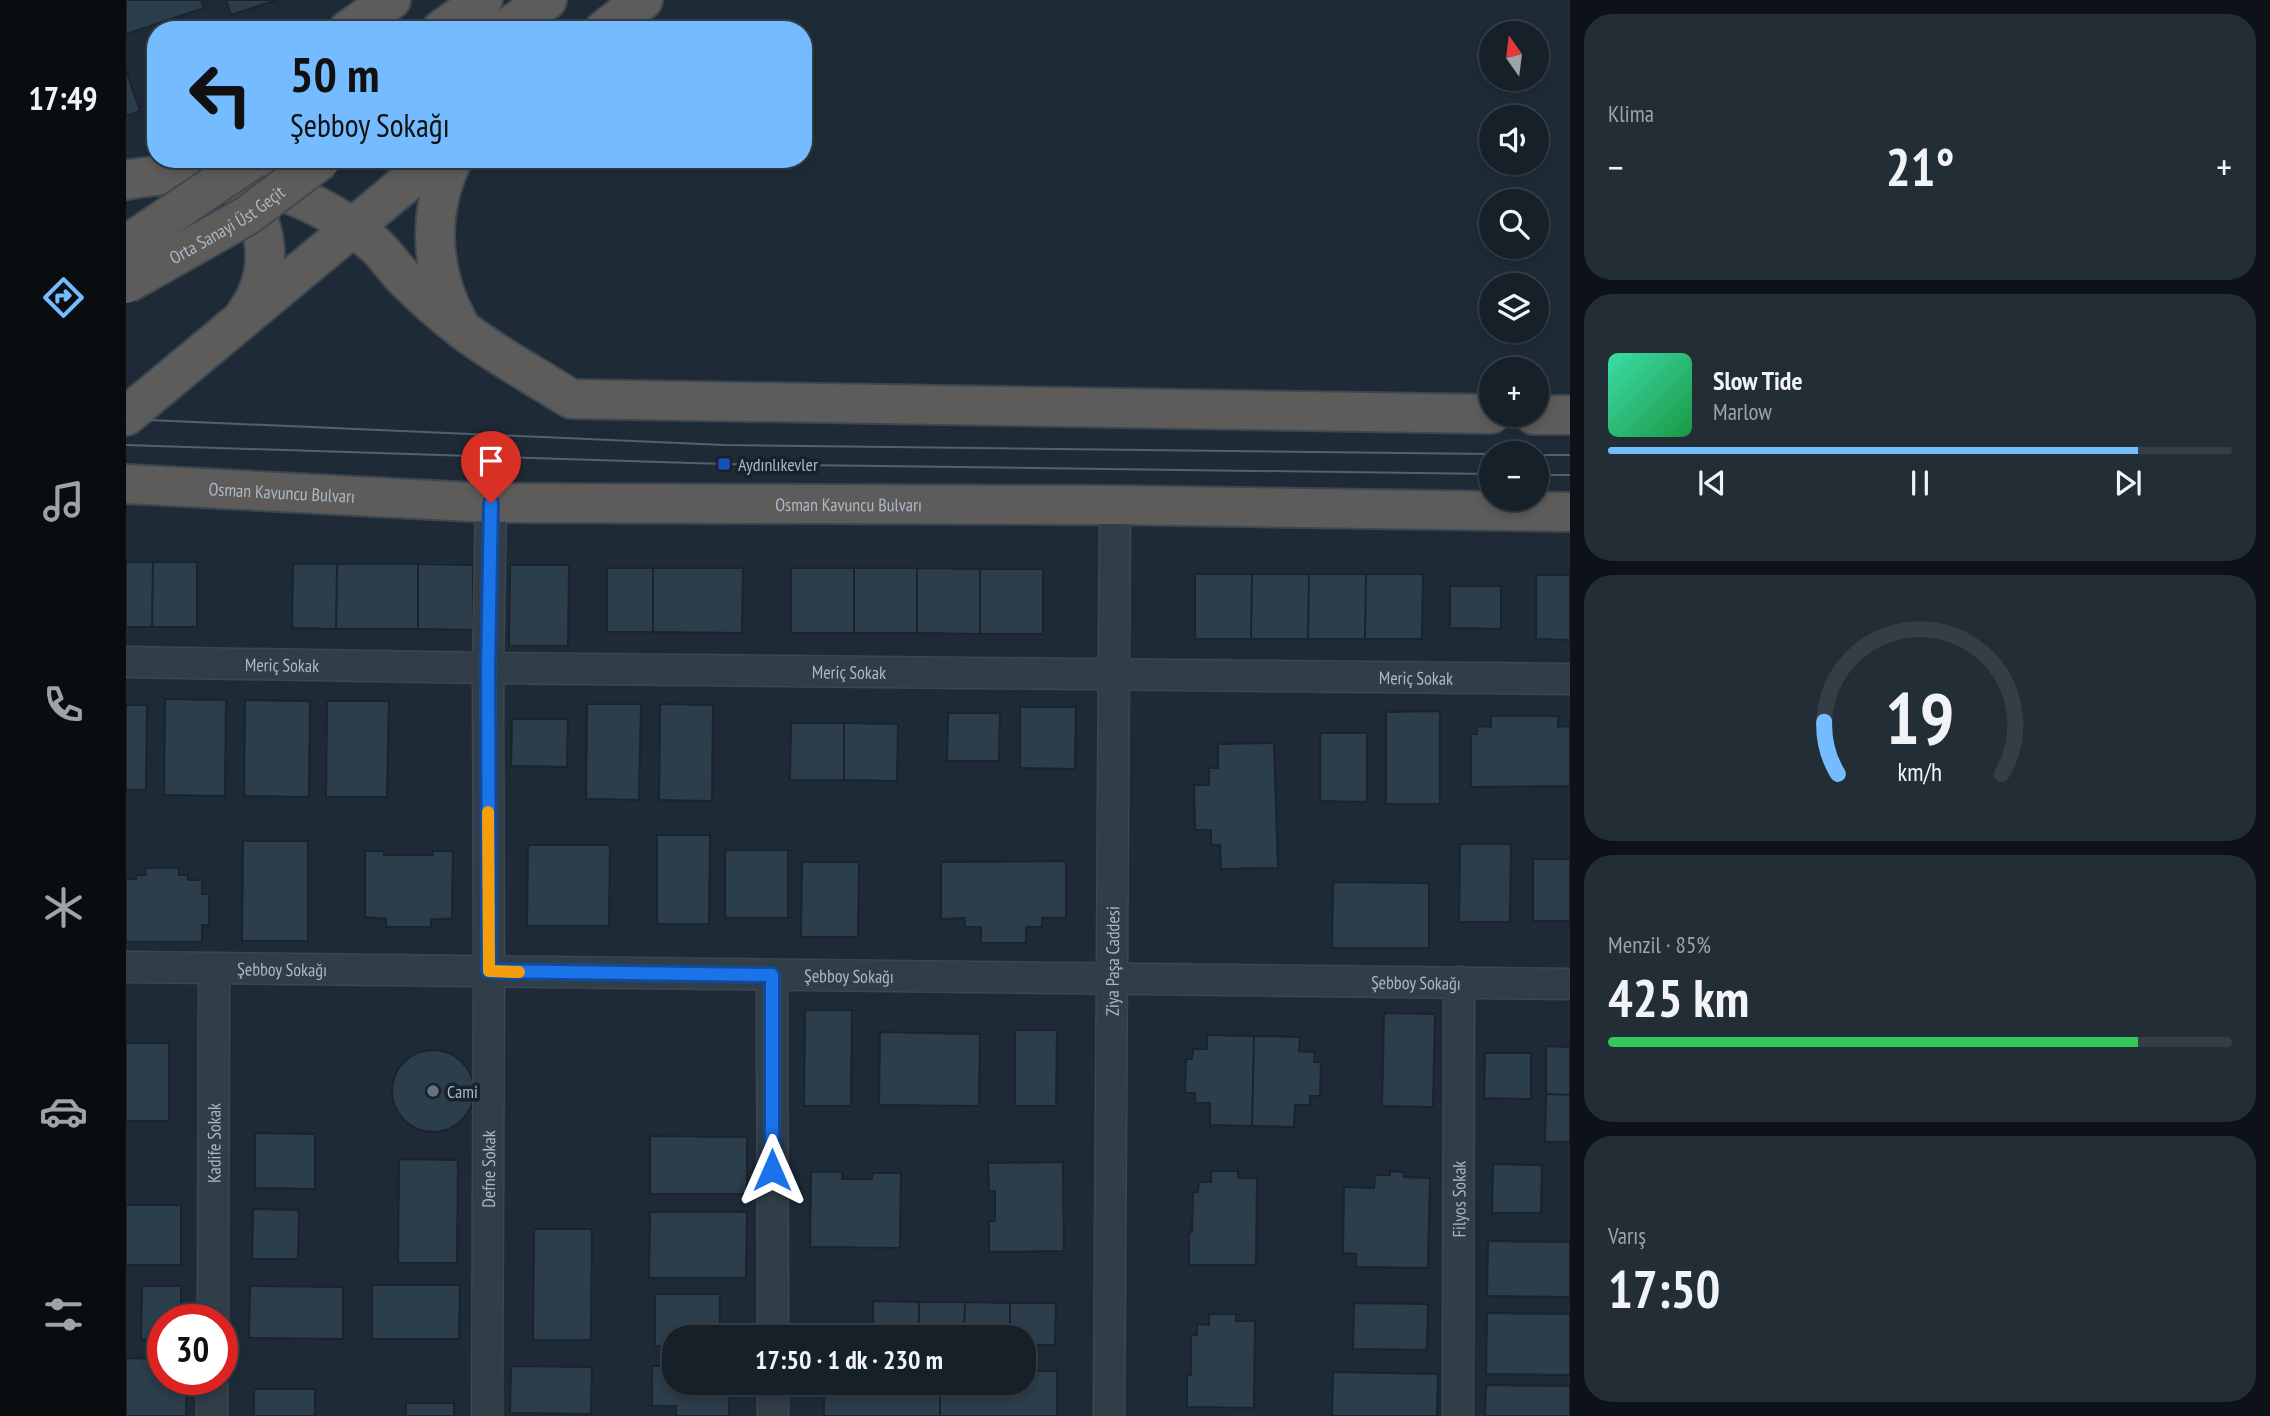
<!DOCTYPE html>
<html lang="tr">
<meta charset="utf-8">
<style>
body{margin:0;font-family:"PT Sans Narrow",sans-serif;background:#232d35;color:#f1f3f6;height:100vh;display:flex;flex-direction:column;font-size:26px;white-space:nowrap}
*{box-sizing:border-box;margin:0}
p{font-size:23px;color:#9ea3a8}
.icon{flex:none;width:38px;height:38px;fill:none;stroke:currentColor;stroke-width:2;stroke-linecap:round;stroke-linejoin:round}
.map{position:relative;flex:1;overflow:hidden}
.panel{display:flex;flex-direction:column;gap:14px;padding:14px;background:#0c1217;width:700px}
.panel>*{flex:none}
.hud{position:absolute;left:21px;top:21px;width:665px;height:147px;border-radius:28px;box-shadow:0 4px 10px #0003,0 0 0 2px #353e46;background:#75bbff;color:#111;overflow:hidden}
.needle{width:46px;rotate:346deg}
.buttons{position:absolute;left:1353px;top:21px;display:grid;gap:14px}
.buttons a{display:grid;place-items:center;width:70px;height:70px;border-radius:50%;background:#162029;box-shadow:0 4px 10px #0003,0 0 0 2px #353e46;font-size:35px}
.speed{position:absolute;left:21px;top:1304px;display:flex;gap:14px;font-size:35px;font-weight:700;text-align:center}
.speed>*{display:grid;place-content:center;width:91px;height:91px;border-radius:50%;background:#162029;box-shadow:0 4px 10px #0003,0 0 0 2px #353e46;line-height:1}
.speed .limit{border:10px solid #d22;background:#fff;color:#111}
.pin{position:absolute;display:grid;place-items:center;width:60px;height:60px;color:#fff;margin:-72px -30px;border-radius:50% 50% 50% 0;rotate:-45deg;box-shadow:0 0 7px #0007}
.pin .icon{rotate:45deg}
.me{position:absolute;width:77px;margin:-38px;rotate:0deg;stroke-linejoin:round;filter:drop-shadow(0 0 5px #0008)}
.turn{display:flex;align-items:center;gap:24px;height:147px;padding:0 28px;font-size:32px}
.turn .icon{width:91px;height:91px;stroke-width:2.5}
.turn b{display:block;font-size:49px;line-height:60px}
.big{font-size:52px;font-weight:700;line-height:1.1}
.panel .tile{flex:1;display:flex;flex-direction:column;justify-content:center;gap:10px;min-width:0;padding:0 24px;border-radius:28px;background:#232d35}
.panel .dial{align-items:center;gap:0}
.dial svg{height:182px;overflow:visible;fill:none;stroke:#353e46;stroke-width:7;stroke-linecap:round;text-anchor:middle}
.dial text{fill:#f1f3f6;stroke:none}
.song{display:flex;align-items:center;gap:21px}
.cover{width:84px;height:84px;border-radius:10px;background:linear-gradient(135deg,hsl(160 70% 55%),hsl(140 70% 35%))}
.played{height:7px;border-radius:4px;background:linear-gradient(90deg,#75bbff 85%,#353e46 85%)}
.keys{display:flex;justify-content:space-around;direction:ltr}
.heat{display:flex;justify-content:space-between;align-items:center;font-size:38px;direction:ltr}
.charge{height:10px;border-radius:5px;background:linear-gradient(90deg,#34c759 85%,#353e46 0)}
.trip{position:absolute;left:536px;top:1325px;width:374px;height:70px;border-radius:28px;background:#162029;box-shadow:0 4px 10px #0003,0 0 0 2px #353e46;font-weight:700;line-height:70px;text-align:center}
main{display:flex;flex:1;min-height:0}
.tabs{display:flex;flex-direction:column;width:126px;justify-content:space-around;align-items:center;background:#090d10;color:#9ea3a8}
.tabs .icon{width:49px;height:49px}
.tabs .selected{color:#75bbff}
.tabs b{font-size:32px;color:#f1f3f6}
.map>svg:first-child{display:block}
</style>
<main>
<nav class="tabs">
<b>17:49</b>
<svg class="icon selected" aria-label="directions" viewBox="0 0 24 24"><path d="M12 3l9 9-9 9-9-9zM9 14v-3h6M13 9l2 2-2 2"/></svg>
<svg class="icon" aria-label="music" viewBox="0 0 24 24"><path d="M9 18V5l10-2v13"/><circle cx="6" cy="18" r="3"/><circle cx="16" cy="16" r="3"/></svg>
<svg class="icon" aria-label="phone" viewBox="0 0 24 24"><path d="M5 4h4l2 5-3 2q2 4 5 5l2-3 5 2v4C11 20 4 13 5 4z"/></svg>
<svg class="icon" aria-label="climate" viewBox="0 0 24 24"><path d="M12 3v18M4 7l16 10M4 17L20 7"/></svg>
<svg class="icon" aria-label="car" viewBox="0 0 24 24"><path d="M5 17H2v-5l4-1 3-4h7l3 4 3 1v5h-3M9 17h6M6 11h13"/><circle cx="7" cy="17" r="2"/><circle cx="17" cy="17" r="2"/></svg>
<svg class="icon" aria-label="filters" viewBox="0 0 24 24"><path d="M4 7h16M4 17h16"/><circle cx="9" cy="7" r="2"/><circle cx="15" cy="17" r="2"/></svg>
</nav>
<div class="map">
<svg width="1444" height="1416" viewBox="0 0 1444 1416">
<rect width="100%" height="100%" fill="#1e2b37"/>
<path fill="#2c3d4b" stroke="#19242d" stroke-width="2" d="M0,0H75L78,8L0,34Z
M100,0H151L105,15Z
M0,70L14,111L0,116Z
M0,562H27L26,627H0Z
M27,562H71V627H26Z
M167,564H211L210,629L166,628Z
M211,564H292V629H210Z
M292,564L347,565V630L292,629Z
M384,565H443L442,646H383Z
M481,568H527V632H481Z
M527,568H617L616,633L527,632Z
M665,568H728V633H665Z
M728,568H791V633H728Z
M791,568L854,569V634L791,633Z
M854,569H917V634H854Z
M1069,574H1126L1125,639H1069Z
M1126,574H1183L1182,639H1125Z
M1183,574H1240L1239,639H1182Z
M1240,574H1297L1296,639H1239Z
M1410,575H1444V640L1410,639Z
M1324,586H1375V629L1324,628Z
M39,699L100,700L99,796L38,795Z
M119,700L184,701L183,797L118,796Z
M201,701H263L261,797H200Z
M461,704H515L513,800L460,799Z
M534,704L587,705L586,801L533,800Z
M0,705H21L20,790H0Z
M894,707H950L949,769L894,768Z
M1314,711V804H1260V712Z
M822,713H874L873,761H821Z
M1365,716H1432V727L1444,726V786L1345,787V734H1351V726L1365,727Z
M386,719H442L441,767L385,766Z
M665,723H718V780H664Z
M718,723L772,724L771,781L718,780Z
M1194,733H1241V802L1194,801Z
M1148,743L1152,868L1095,869L1094,845H1085V830H1069L1068,785H1083V768H1092V744Z
M531,835H584L583,924H531Z
M117,841H182V941H116Z
M1334,844H1385L1384,922H1333Z
M402,845H484L483,926H401Z
M599,850H662V918H599Z
M239,851H258V855H307V851H327L326,918L305,920V927H260V919L239,917Z
M1407,859H1444V921H1407Z
M940,861V918H916V927H900V943H855V927H839V918L815,919V862Z
M676,862H733L732,937H675Z
M19,868H53V875H62V880H76V894H83V925H76V942H0V879H10V875H20Z
M1207,882L1303,883V948H1206Z
M679,1010H726L725,1106H678Z
M1258,1013L1309,1014L1307,1107L1256,1106Z
M889,1030H931L930,1106H889Z
M754,1032L854,1034L853,1106L753,1105Z
M1081,1035L1128,1036L1126,1126L1084,1125V1103H1069V1093H1059L1060,1059H1066L1067,1049H1081Z
M1128,1036L1174,1037L1173,1051L1189,1052L1188,1062H1195L1194,1096H1184V1105H1169L1168,1127L1126,1126Z
M0,1043H43V1121H0Z
M1420,1046L1444,1047V1095L1420,1094Z
M266 1091a41 41 0 1 1 82 0a41 41 0 1 1-82 0Z
M1359,1053H1405V1099L1358,1098Z
M1420,1094L1444,1095V1142H1419Z
M129,1133L189,1134V1189L129,1188Z
M524,1136L621,1137V1194H524Z
M273,1159L332,1160L331,1263H272Z
M937,1162L938,1251L863,1252V1221H869V1191L863,1192L862,1163Z
M1367,1164L1416,1165L1415,1213H1366Z
M1085,1171H1112V1178H1131L1130,1265H1063V1232H1066L1067,1192H1072L1073,1182H1085Z
M1264,1171L1278,1172V1177L1304,1178L1302,1268L1230,1267V1254L1217,1253L1218,1187L1248,1188L1249,1175H1264Z
M685,1172H716V1179H746V1173H775L774,1248L684,1247Z
M0,1205H55V1265H0Z
M127,1209L173,1210L172,1259H126Z
M524,1212H621L620,1278H523Z
M408,1229H466L465,1340H407Z
M1362,1241L1444,1242V1297L1361,1296Z
M246,1285H334L333,1339H246Z
M16,1286H55V1320H37V1340L15,1339Z
M124,1286L217,1287V1339L123,1338Z
M529,1294H594V1337H548V1346H529Z
M747,1301L793,1302V1337H747Z
M793,1302H839L838,1337H793Z
M839,1302L884,1303V1337H838Z
M884,1303H930L929,1345H898V1337H884Z
M1228,1303L1302,1304L1301,1350L1227,1349Z
M1361,1313L1444,1314V1375L1360,1374Z
M1083,1314H1110V1321H1129L1128,1408L1061,1407V1375H1065V1335H1071V1324L1083,1325Z
M0,1358L37,1359V1379H61L60,1416H0Z
M385,1366L466,1367L465,1414L384,1413Z
M526,1366H548V1382H603V1416H550V1406H526Z
M898,1371H931V1416H814V1382H898Z
M1207,1372L1312,1374L1311,1416H1206Z
M698,1382H814V1416H698Z
M1360,1385L1444,1386V1416H1359Z
M128,1389H189V1416H128Z
M280,1403H328V1416H280Z"/>
<g fill="none" stroke-linecap="round" stroke-linejoin="round">
<defs>
<g id="minor">
<path id="s1" d="M0,662L362,668L1444,679"/>
<path id="s2" d="M0,967L1444,984"/>
<path d="M646,975L647,1337"/>
<path id="s3" d="M87,1320L88,968"/>
<path d="M647,1382V1416"/>
<path d="M86,1416V1379"/>
<path id="s4" d="M361,1416L363,971L362,668L365,503"/>
<path id="s5" d="M983,1416L989,505"/>
<path id="s6" d="M1332,1416L1333,982"/>
</g>
<g id="trunk">
<path d="M222,30L265,0"/>
<path d="M315,30L357,0"/>
<path d="M378,30L421,0"/>
<path d="M478,30L517,0"/>
<path d="M327,159C301,211 304,272 332,322"/>
<path d="M0,180C89,164 180,186 249,245C259,254 268,267 277,277C296,296 316,314 337,330C371,356 409,376 445,399L1365,414"/>
<path d="M110,186C144,221 149,273 120,313"/>
<path d="M1408,415H1444"/>
<path d="M0,416L309,159"/>
<path id="s7" d="M0,484L365,503L989,505L1444,512"/>
</g>
</defs>
<use href="#minor" stroke="#3b4651" stroke-width="33"/>
<use href="#trunk" stroke="#3c4851" stroke-width="42"/>
<use href="#minor" stroke="#313d47" stroke-width="30"/>
<use href="#trunk" stroke="#5e5c5a" stroke-width="38"/>
<path stroke="#52616f" stroke-width="2" d="M0,419L598,445L1365,454
M0,445L598,464L1365,474
M1410,455H1444
M1410,475H1444"/>
<defs>
<g id="trunk-bridge">
<path d="M0,245L127,159"/>
<path id="s8" d="M0,284L122,215L196,159"/>
</g>
</defs>
<use href="#trunk-bridge" stroke="#3c4851" stroke-width="42" stroke-linecap="butt"/>
<use href="#trunk-bridge" stroke="#5e5c5a" stroke-width="38"/>
</g>
<g fill="none" stroke-linecap="round" stroke-linejoin="round">
<defs>
<path id="route" d="M365,503L362,668L363,971L646,975V1170"/>
</defs>
<use href="#route" stroke="#114b97" stroke-width="18"/>
<use href="#route" stroke="#1a73e8" stroke-width="12"/>
<path stroke="#f59e0b" stroke-width="12" d="M362,812L363,971L393,972"/>
</g>
<rect fill="#1a4fb4" stroke="#17222b" stroke-width="2.5" x="591" y="457" width="14" height="14" rx="3.5"/>
<circle fill="#6b7280" stroke="#17222b" stroke-width="2.5" cx="307" cy="1091" r="7"/>
<g text-anchor="middle" dominant-baseline="central" stroke-width="7" stroke-linejoin="round" paint-order="stroke">
<g font-size="18" fill="#abb8c5" stroke="#17222b">
<text stroke="none"><textPath href="#s8" startOffset="117">Orta Sanayi Üst Geçit</textPath></text>
<text stroke="none"><textPath href="#s7" startOffset="156">Osman Kavuncu Bulvarı</textPath></text>
<text stroke="none"><textPath href="#s7" startOffset="723">Osman Kavuncu Bulvarı</textPath></text>
<text stroke="none"><textPath href="#s1" startOffset="156">Meriç Sokak</textPath></text>
<text stroke="none"><textPath href="#s1" startOffset="723">Meriç Sokak</textPath></text>
<text stroke="none"><textPath href="#s1" startOffset="1290">Meriç Sokak</textPath></text>
<text stroke="none"><textPath href="#s5" startOffset="455">Ziya Paşa Caddesi</textPath></text>
<text stroke="none"><textPath href="#s2" startOffset="156">Şebboy Sokağı</textPath></text>
<text stroke="none"><textPath href="#s2" startOffset="723">Şebboy Sokağı</textPath></text>
<text stroke="none"><textPath href="#s2" startOffset="1290">Şebboy Sokağı</textPath></text>
<text stroke="none"><textPath href="#s3" startOffset="177">Kadife Sokak</textPath></text>
<text stroke="none"><textPath href="#s4" startOffset="247">Defne Sokak</textPath></text>
<text stroke="none"><textPath href="#s6" startOffset="217">Filyos Sokak</textPath></text>
</g>
<g font-size="18" fill="#abb8c5" stroke="#17222b" text-anchor="start">
<text x="612" y="464">Aydınlıkevler</text>
<text x="321" y="1091">Cami</text>
</g>
</g>
</svg>
<div class="buttons">
<a><svg class="needle" viewBox="-14 -14 28 28"><path d="M0-13l5 13h-10z" fill="#e53935"/><path d="M0 13l5-13h-10z" fill="#9ea3a8"/></svg></a>
<a><svg class="icon" aria-label="sound" viewBox="0 0 24 24"><path d="M4 9h4l5-4v14l-5-4H4zM17 9q2 3 0 6"/></svg></a>
<a><svg class="icon" aria-label="search" viewBox="0 0 24 24"><circle cx="10" cy="10" r="6"/><path d="M15 15l6 6"/></svg></a>
<a><svg class="icon" aria-label="layers" viewBox="0 0 24 24"><path d="M12 4l9 5-9 5-9-5zM3 14l9 5 9-5"/></svg></a>
<a>+</a>
<a>−</a>
</div>
<div class="speed"><div class="limit">30</div></div>
<div class="pin" style="left:365px;top:503px;background:#d93025"><svg class="icon" aria-label="arrive" viewBox="0 0 24 24"><path d="M6 21V4h12l-3 4 3 4H6"/></svg></div>
<svg class="me" style="left:646px;top:1170px" viewBox="-20 -20 40 40"><path d="M0-17L14 15 0 8-14 15z" fill="#1a73e8" stroke="#fff" stroke-width="4"/></svg>
<div class="trip">17:50 · 1 dk · 230 m</div>
<div class="hud">
<div class="turn"><svg class="icon" aria-label="left" viewBox="0 0 24 24"><path d="M17 20v-9H6M10 6l-5 5 5 5"/></svg><div><b>50 m</b>Şebboy Sokağı</div></div>
</div>
</div>
<section class="panel">
<div class="tile"><p>Klima</p>
<div class="heat"><a>−</a><b class="big">21°</b><a>+</a></div>
</div>
<div class="tile">
<div class="song"><i class="cover"></i><div><b>Slow Tide</b><p>Marlow</p></div></div>
<div class="played"></div>
<div class="keys"><svg class="icon" aria-label="previous" viewBox="0 0 24 24"><path d="M18 5L8 12l10 7zM5 5v14"/></svg><svg class="icon" aria-label="pause" viewBox="0 0 24 24"><path d="M8 5v14M16 5v14"/></svg><svg class="icon" aria-label="next" viewBox="0 0 24 24"><path d="M6 5l10 7-10 7zM19 5v14"/></svg></div>
</div>
<div class="tile dial"><svg viewBox="0 0 100 80">
<path d="M14 69A42 42 0 1 1 86 69"/>
<path d="M14 69A42 42 0 0 1 8 46" stroke="#75bbff"/>
<text x="50" y="56" font-size="32" font-weight="700">19</text>
<text x="50" y="72" font-size="11">km/h</text>
</svg></div>
<div class="tile"><p>Menzil · 85%</p><b class="big">425 km</b><div class="charge"></div></div>
<div class="tile"><p>Varış</p><b class="big">17:50</b></div>
</section>
</main>
